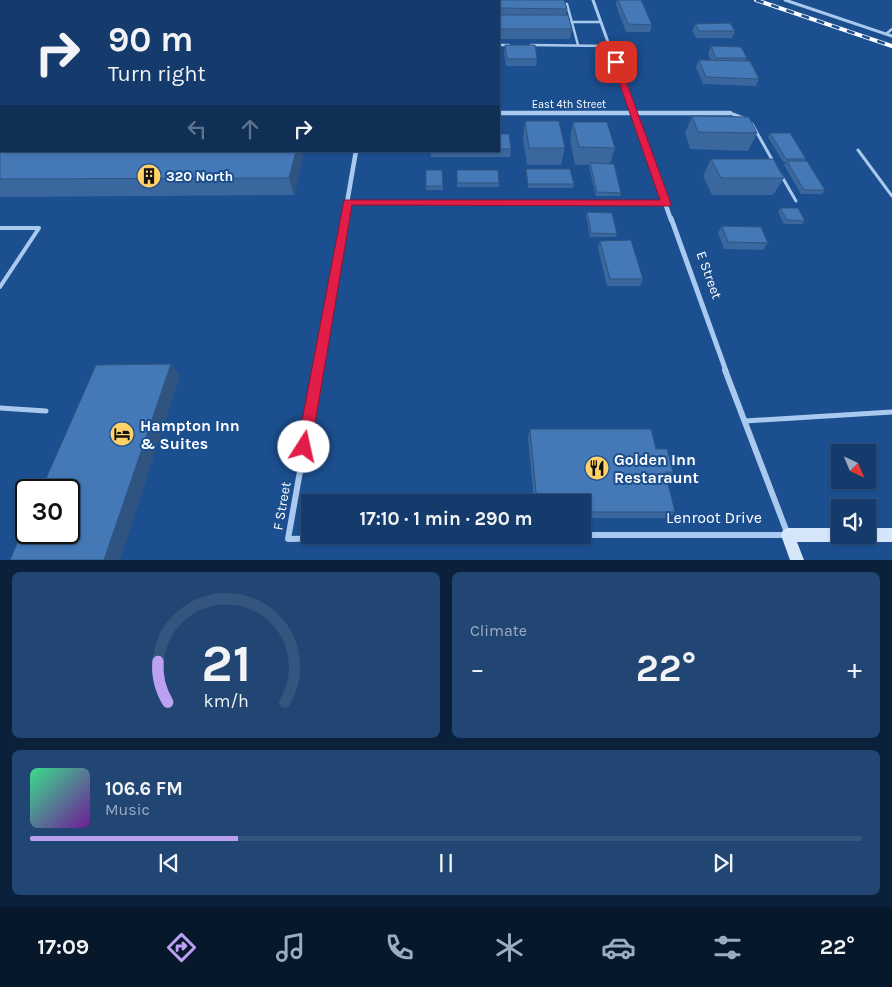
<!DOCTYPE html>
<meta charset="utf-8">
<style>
body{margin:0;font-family:Karla,sans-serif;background:#214673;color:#f1f3f6;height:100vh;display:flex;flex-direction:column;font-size:19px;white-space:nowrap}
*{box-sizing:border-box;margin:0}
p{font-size:16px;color:#9dadc1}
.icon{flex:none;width:28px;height:28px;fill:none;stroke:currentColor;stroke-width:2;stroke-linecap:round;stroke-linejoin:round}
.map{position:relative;height:560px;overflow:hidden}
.side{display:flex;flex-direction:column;gap:12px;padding:12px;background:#0b203b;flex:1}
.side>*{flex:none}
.banner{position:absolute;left:0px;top:0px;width:500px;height:152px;box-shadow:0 1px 4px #0004,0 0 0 1px #33557e;background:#143b6b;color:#f1f3f6;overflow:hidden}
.needle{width:32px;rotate:136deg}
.fabs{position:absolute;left:831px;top:444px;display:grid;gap:10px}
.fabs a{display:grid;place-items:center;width:45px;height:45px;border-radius:0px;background:#143b6b;box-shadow:0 1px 4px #0004,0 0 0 1px #33557e;font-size:25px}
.speed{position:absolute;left:15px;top:479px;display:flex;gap:10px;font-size:25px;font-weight:700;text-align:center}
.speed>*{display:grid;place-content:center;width:65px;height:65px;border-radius:50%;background:#143b6b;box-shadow:0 1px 4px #0004,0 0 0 1px #33557e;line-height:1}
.speed .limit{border:2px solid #111;border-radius:8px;background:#fff;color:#111}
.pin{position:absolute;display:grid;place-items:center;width:42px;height:42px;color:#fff;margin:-21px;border-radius:10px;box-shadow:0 2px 8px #0006}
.me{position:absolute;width:55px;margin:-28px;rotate:10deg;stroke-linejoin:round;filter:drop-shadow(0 0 4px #0008)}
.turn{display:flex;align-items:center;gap:18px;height:105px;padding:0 25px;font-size:22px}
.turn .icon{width:65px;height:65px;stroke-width:2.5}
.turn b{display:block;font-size:35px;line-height:42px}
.lanes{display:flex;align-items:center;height:48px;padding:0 25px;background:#0003;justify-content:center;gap:25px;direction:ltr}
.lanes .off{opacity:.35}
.big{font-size:38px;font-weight:700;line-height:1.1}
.side .card{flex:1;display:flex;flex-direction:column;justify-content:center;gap:8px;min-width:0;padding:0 18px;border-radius:8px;background:#214673}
.side .dial{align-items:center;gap:0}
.dial svg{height:130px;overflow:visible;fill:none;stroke:#33557e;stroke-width:7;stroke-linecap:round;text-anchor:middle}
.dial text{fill:#f1f3f6;stroke:none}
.song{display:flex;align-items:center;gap:15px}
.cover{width:60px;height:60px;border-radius:8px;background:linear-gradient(135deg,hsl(150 70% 55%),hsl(280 70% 35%))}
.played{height:5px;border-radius:2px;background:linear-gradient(90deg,#bca0f2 25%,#33557e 25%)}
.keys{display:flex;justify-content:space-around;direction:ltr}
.heat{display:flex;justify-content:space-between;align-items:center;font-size:28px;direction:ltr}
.side .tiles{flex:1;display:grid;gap:12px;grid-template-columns:1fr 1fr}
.card:last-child{grid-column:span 2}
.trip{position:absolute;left:301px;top:494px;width:290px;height:50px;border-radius:0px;background:#143b6b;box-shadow:0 1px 4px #0004,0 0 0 1px #33557e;font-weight:700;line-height:50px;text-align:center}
.menu{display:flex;height:80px;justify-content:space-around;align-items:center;background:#08182b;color:#9dadc1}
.menu .icon{width:35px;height:35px}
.menu .on{color:#bca0f2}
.menu b{font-size:22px;color:#f1f3f6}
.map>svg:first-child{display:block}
</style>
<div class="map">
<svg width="892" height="560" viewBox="0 0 892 560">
<rect width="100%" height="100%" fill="#1b4f8f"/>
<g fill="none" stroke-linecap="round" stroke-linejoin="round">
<path stroke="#a9c9ee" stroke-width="2.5" d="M561,4H567L578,45
M571,22H601
M886,34L892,29
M499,45H509
M531,45L610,46"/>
<path stroke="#a9c9ee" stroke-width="3" d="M730,113L746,119L752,124L774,163
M858,150L892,196
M781,175L796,201
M347,202L666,203"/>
<path stroke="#a9c9ee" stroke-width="4" d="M0,228H39L0,287"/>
<path stroke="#a9c9ee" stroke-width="5" d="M0,408L46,411
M745,421L892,412"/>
<path stroke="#a9c9ee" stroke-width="3" d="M593,0L628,98
M785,0L892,36"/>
<path stroke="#a9c9ee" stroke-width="4.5" d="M628,97L671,220
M499,113H730
M344,220L356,151"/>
<path stroke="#a9c9ee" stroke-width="5" d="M671,218L726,371
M317,371L344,218"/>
<path stroke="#a9c9ee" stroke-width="6" d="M318,370L288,539L476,535
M505,535H525
M582,535H788L725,370"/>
<path fill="#d6e6fa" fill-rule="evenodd" d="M788,528H840V535H853L851,540L846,542H797L804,560H790L781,535L783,530Z
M868,528H892V542H868L863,540L861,535H868Z"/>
<defs>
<path id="rail" d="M756,0L892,46"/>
</defs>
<use href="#rail" stroke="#fff" stroke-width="4"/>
<use href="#rail" stroke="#1b4f8f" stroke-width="2.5" stroke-dasharray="8" stroke-linecap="butt"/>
</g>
<path fill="#3a679d" d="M617,0H641L652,25L650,32H626L616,5Z
M499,1L567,9L566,15L572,29L570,39H499Z
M0,2H1V19H0Z
M695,24L735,31L732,38H696L692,31Z
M505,45L537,59L536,66H506L504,52Z
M711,46L747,58L746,61L759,79L756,86L703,84L696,67L699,60H711L708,54Z
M1,56V71H0V57Z
M692,116L757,133L748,151L690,149L685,133Z
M525,121L565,148L561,165H527L523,139Z
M573,122L615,148L610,164L621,193L620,196H596L589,167L590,165H575L570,139Z
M770,133L806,159L804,161L825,190L822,194H801L784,165L786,162H783L768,137Z
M499,134L511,149L510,157H431V151H499Z
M0,140L303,156L294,195L0,197Z
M711,159L784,178L773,195H712L703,176Z
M526,169L574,184L573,188H528L526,173Z
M426,170H442L443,190H426Z
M457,170L499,183V187H457Z
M780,208L805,221L802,224H784L778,212Z
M587,212L617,234L616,237H590L586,216Z
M722,226L768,243L763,250L724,249L718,233Z
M600,241L643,279L640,286H607L598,248Z
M530,429L656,449L673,472L667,479L675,512L668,518H582V502H534L528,437Z"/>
<path fill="#305480" d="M296,151H302L303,156L294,195L289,178Z
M171,364L180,376L120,560H104Z"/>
<path fill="#4478b7" stroke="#305480" d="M38,0H50L49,1H36Z
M413,0H564L567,9L499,8V1H413Z
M618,0H641L652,25L628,24Z
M0,2H1V12H0Z
M499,15H568L572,29H499Z
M730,23L735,31H699L695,24Z
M505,45H535L537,59H507Z
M711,46L741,47L747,58H716Z
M1,56V64H0V57Z
M699,60L750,61L759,79L706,77Z
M692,116L749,117L757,133L698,132Z
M525,121H559L565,148H529Z
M573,122H607L615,148L579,147Z
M770,133H790L806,159H786Z
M499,134H509L511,149H499Z
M0,140H1V151H296L289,178L0,179Z
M711,159H773L784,178H721Z
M787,161H807L825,190H804Z
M590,163L614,164L621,193L597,192Z
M526,169H570L574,184H528Z
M426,170H442L443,186H426Z
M457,170H498L499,183H457Z
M780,208H798L805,221L787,220Z
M587,212L612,213L617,234L591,233Z
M722,226L761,227L768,243L728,242Z
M631,240L643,279H610L600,241Z
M171,364L104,560H10L26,522V532H69V490H41L96,365Z
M530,429H651L656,449H667L673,472H665L675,512H582V502H537Z"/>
<path fill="#e11d48" stroke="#92132f" d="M613,61L619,62L671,204L670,206L352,205L311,447L309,452L304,454L299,452L297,447L344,200H660L612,62Z"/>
<defs>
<symbol id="building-disc" viewBox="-11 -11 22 22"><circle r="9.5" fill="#ffd166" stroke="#1b4f8f"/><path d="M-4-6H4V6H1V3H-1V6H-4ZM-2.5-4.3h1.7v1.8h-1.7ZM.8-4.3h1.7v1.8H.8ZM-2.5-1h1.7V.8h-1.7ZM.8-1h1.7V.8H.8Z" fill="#111"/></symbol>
<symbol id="hotel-disc" viewBox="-11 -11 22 22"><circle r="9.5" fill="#ffd166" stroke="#1b4f8f"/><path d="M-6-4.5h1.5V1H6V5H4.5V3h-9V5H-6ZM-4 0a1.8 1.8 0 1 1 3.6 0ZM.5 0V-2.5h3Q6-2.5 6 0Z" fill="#111"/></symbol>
<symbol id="restaurant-disc" viewBox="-11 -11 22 22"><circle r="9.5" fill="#ffd166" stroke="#1b4f8f"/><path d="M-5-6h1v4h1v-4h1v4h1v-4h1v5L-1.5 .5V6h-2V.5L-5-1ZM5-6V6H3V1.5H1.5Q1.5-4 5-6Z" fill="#111"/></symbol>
</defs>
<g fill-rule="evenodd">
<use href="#building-disc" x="135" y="162" width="28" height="28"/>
<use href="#hotel-disc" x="108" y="420" width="28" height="28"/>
<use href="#restaurant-disc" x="583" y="454" width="28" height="28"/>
</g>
<g text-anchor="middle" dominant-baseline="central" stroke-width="4" stroke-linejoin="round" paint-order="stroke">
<g font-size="11" fill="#fff" stroke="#1b4f8f">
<text x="569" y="104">East 4th Street</text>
</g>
<g font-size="14" font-weight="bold" fill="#fff" stroke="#1b4f8f" text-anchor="start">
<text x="166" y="176">320 North</text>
</g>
<g font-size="14" fill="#fff" stroke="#1b4f8f">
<text transform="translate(709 275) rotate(70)">E Street</text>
<text transform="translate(282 506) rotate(-80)">F Street</text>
</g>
<g font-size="16" font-weight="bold" fill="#fff" stroke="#1b4f8f" text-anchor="start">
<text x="140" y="425">Hampton Inn<tspan x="140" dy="18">&amp; Suites</tspan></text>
<text x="614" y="459">Golden Inn<tspan x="614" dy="18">Restaraunt</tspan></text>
</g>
<g font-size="16" fill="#fff" stroke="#1b4f8f">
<text x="714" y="517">Lenroot Drive</text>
</g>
</g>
</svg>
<div class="fabs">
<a><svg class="needle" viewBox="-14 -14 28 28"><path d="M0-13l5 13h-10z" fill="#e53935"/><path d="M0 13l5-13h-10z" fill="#9dadc1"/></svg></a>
<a><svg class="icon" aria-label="sound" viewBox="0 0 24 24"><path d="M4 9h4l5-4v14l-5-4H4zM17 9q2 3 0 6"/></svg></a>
</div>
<div class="speed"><div class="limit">30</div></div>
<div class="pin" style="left:616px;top:62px;background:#d93025"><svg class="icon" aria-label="arrive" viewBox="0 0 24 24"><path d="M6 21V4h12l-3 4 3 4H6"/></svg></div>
<svg class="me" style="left:304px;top:447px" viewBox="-20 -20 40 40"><circle r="19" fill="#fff"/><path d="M0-13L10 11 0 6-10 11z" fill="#e11d48"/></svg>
<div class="trip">17:10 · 1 min · 290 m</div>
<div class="banner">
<div class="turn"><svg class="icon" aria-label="right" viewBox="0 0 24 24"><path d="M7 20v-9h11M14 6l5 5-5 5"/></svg><div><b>90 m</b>Turn right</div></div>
<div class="lanes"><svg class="icon off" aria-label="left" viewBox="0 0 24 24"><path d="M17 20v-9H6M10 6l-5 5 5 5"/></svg><svg class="icon off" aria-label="ahead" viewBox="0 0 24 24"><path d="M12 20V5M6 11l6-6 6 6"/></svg><svg class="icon" aria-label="right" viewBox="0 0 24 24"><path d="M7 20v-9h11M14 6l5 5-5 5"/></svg></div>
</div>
</div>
<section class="side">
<div class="tiles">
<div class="card dial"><svg viewBox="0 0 100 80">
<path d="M14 69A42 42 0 1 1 86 69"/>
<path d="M14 69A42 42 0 0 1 8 44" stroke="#bca0f2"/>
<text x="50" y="56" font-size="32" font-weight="700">21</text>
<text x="50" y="72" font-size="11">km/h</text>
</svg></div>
<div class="card"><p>Climate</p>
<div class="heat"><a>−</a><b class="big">22°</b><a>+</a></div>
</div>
<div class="card">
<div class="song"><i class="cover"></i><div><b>106.6 FM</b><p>Music</p></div></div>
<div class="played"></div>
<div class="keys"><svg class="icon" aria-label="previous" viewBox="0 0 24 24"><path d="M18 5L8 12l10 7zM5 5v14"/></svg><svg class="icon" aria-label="pause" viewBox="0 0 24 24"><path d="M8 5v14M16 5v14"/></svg><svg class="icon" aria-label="next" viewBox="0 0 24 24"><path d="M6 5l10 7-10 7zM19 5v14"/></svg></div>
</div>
</div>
</section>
<nav class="menu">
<b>17:09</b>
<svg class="icon on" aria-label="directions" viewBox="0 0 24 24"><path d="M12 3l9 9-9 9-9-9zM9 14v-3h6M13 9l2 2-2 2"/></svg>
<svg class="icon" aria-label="music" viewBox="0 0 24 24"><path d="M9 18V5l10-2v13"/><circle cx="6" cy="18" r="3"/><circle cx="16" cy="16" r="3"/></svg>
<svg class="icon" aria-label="phone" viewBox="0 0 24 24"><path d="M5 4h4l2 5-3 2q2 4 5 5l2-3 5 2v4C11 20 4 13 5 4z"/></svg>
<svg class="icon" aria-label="climate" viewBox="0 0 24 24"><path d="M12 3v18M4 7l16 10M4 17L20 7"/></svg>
<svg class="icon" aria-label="car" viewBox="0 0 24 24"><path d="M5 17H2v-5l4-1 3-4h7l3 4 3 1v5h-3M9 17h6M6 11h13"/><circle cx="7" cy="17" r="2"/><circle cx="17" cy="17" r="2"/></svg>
<svg class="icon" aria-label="filters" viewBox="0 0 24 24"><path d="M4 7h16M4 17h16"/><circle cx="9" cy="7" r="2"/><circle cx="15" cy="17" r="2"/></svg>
<b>22°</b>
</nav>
